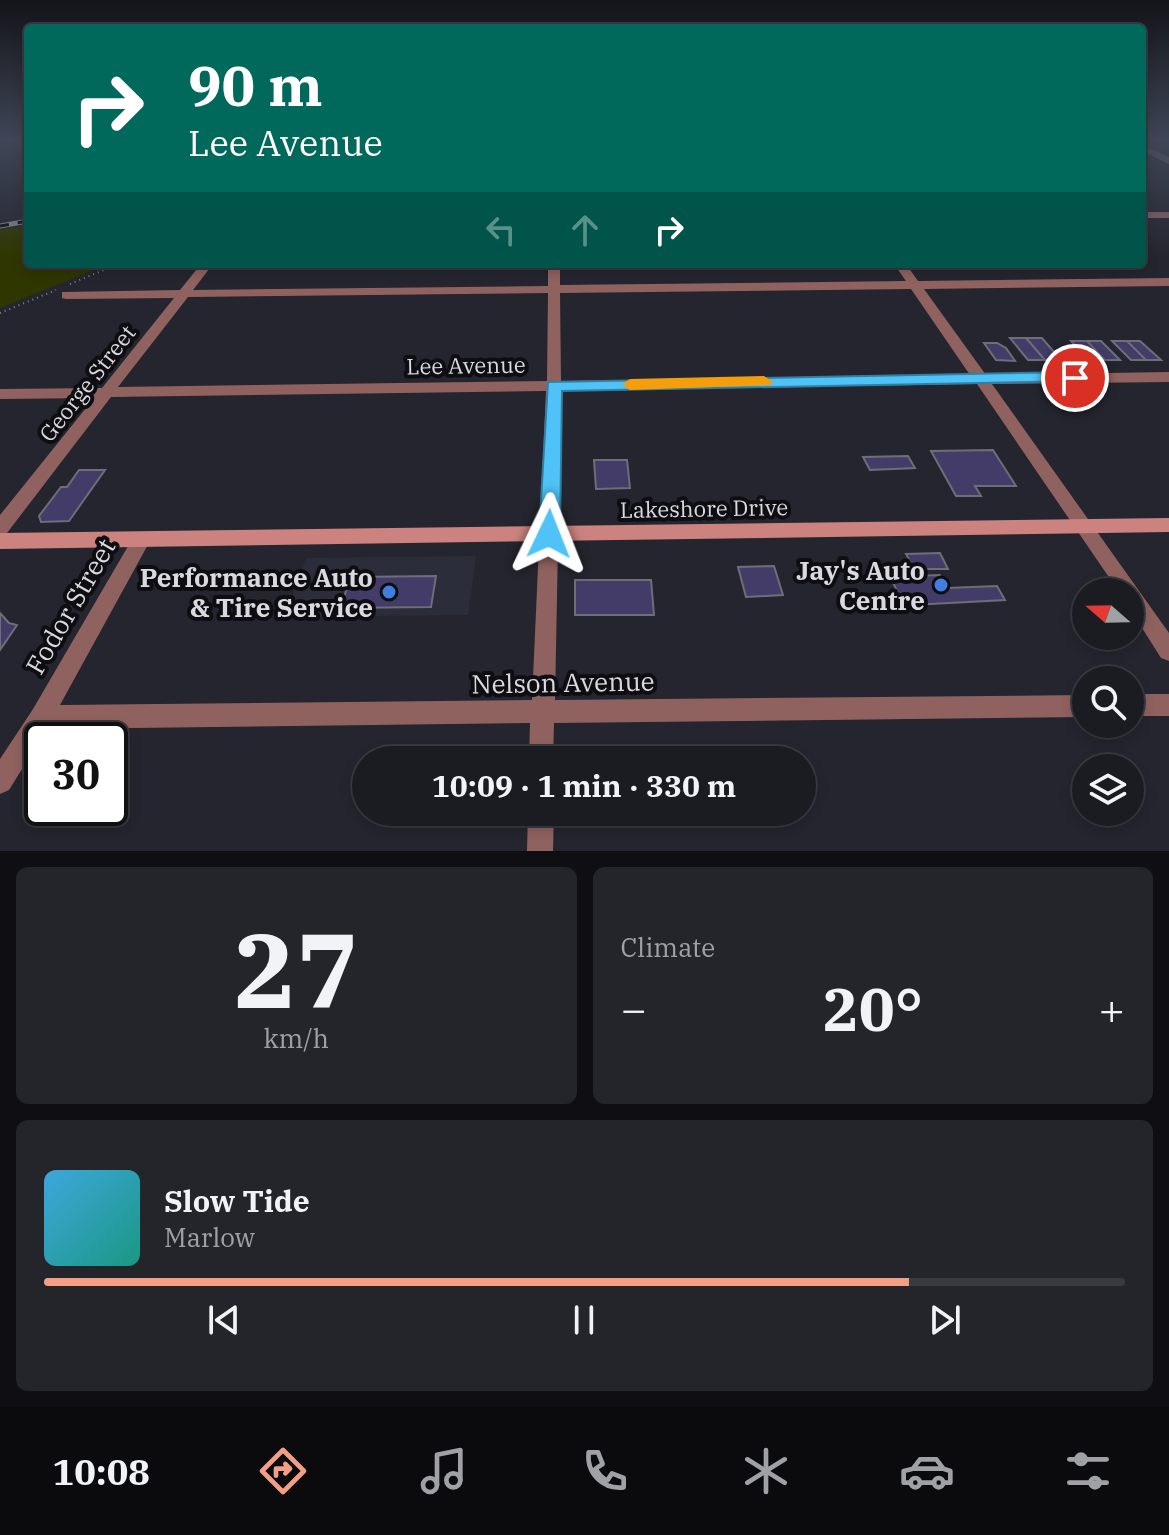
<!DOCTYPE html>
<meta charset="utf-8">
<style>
body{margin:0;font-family:"IBM Plex Serif",serif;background:#24252a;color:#f1f3f6;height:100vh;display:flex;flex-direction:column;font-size:30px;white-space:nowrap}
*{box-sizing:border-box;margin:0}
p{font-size:26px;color:#a0a1a5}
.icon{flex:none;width:44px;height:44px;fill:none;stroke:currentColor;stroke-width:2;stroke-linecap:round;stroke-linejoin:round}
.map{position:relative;height:851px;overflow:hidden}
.details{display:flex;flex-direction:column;gap:16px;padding:16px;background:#0f0f13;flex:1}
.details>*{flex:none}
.hud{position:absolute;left:24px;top:24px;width:1122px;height:244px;border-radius:8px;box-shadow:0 4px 12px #0003,0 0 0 2px #393a40;background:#00695c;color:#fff;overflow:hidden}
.needle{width:52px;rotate:290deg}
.controls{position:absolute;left:1072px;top:578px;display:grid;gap:16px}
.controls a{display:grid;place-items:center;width:72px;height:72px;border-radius:50%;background:#1b1c22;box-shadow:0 4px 12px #0003,0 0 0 2px #393a40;font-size:40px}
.speed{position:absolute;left:24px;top:722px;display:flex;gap:16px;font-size:40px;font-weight:700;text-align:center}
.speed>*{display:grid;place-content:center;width:104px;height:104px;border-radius:50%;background:#1b1c22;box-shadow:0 4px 12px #0003,0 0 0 2px #393a40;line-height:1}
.speed .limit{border:4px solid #111;border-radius:12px;background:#fff;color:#111}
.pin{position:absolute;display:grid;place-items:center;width:68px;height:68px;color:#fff;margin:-34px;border:4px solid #fff;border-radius:50%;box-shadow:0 2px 8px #0007}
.me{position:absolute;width:88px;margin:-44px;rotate:2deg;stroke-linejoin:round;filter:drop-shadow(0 0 6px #0008)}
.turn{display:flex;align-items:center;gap:28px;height:168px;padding:0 32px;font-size:36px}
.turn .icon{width:104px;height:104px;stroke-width:2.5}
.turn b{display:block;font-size:56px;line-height:68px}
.lanes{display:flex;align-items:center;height:76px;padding:0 32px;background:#0003;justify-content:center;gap:40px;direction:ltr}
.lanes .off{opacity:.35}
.big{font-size:60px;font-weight:700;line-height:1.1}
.details .tile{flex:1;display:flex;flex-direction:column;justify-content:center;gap:12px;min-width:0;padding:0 28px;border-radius:12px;background:#24252a}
.details .dial{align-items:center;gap:0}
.dial b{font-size:104px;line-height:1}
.song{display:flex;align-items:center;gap:24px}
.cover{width:96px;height:96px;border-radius:12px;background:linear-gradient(135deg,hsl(200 70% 55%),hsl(170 70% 35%))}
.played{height:8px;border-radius:4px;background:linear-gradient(90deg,#f39f85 80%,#393a40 80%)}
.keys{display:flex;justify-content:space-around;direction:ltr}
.heat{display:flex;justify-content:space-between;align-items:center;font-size:44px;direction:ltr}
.details .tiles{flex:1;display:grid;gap:16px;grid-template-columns:1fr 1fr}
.tile:last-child{grid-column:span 2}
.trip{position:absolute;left:352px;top:746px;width:464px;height:80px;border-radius:40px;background:#1b1c22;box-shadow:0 4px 12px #0003,0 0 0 2px #393a40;font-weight:700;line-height:80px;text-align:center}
.dock{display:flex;height:128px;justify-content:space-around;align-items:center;background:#0b0b0e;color:#a0a1a5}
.dock .icon{width:56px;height:56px}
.dock .on{color:#f39f85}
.dock b{font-size:36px;color:#f1f3f6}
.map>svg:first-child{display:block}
</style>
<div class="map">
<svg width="1169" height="851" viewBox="0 0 1169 851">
<rect width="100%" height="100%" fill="#24252e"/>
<path fill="#2c2d3b" d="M476,556L468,615L285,617L306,558Z"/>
<path fill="#2f3600" d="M28,225V264H96L101,267L0,308V230Z"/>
<path fill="#433c68" stroke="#6e6d78" stroke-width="2" d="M1010,338H1026L1045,360H1028Z
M1026,338H1042L1061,360H1045Z
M1071,341H1087L1105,360H1089Z
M1087,341H1101L1120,360H1105Z
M1112,341H1127L1146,360H1131Z
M1127,341H1140L1161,360H1146Z
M984,343H997L1006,348L1015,361L996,360Z
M993,450L1016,486H975L981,496H956L931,451Z
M908,456L915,468L870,470L863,457Z
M594,460H627L630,488L596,489Z
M79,470H105L69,521L41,522L39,516L61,487H67Z
M940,553L948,569H914L906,554Z
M774,566L783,595L746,597L738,567Z
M912,571L914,576L940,575L947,588L997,586L1005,600L912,605L906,593H898L888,572Z
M436,576L431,607L341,608L350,577Z
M575,580H651L654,615H575Z
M0,613L9,623L17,625L0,650Z"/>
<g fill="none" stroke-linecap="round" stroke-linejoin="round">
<path stroke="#818289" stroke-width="2" stroke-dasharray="1 4" stroke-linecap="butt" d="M70,284L118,264
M0,313L56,290"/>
<path fill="#90625f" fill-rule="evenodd" d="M1142,145L1169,157V164L1142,151Z
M1142,212H1169V218H1142Z
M201,264H213L193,290L548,286V264H560V285L906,281L894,264H906L918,281L1169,278V286L924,289L986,375L1169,372V382L992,384L1169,633V661L1161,658L1130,609V592H1119L977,384L561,391L555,700L1086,695V717L554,723L553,760H529L530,723L47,729L9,790L0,794V759L33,709L134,536L141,533L148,536L150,541L60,705L532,700L546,391L111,397L7,533L0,535V515L94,398L0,399V389L102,388L174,298L66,299L62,298V292L180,290ZM911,289L970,375L561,381L560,293ZM548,293L547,381L118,387L188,297Z
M1130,694H1169V716H1130Z
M528,812H554L553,851H527Z"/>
<path fill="#cc837f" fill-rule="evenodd" d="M1169,518V532L0,549V533Z"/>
<defs>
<path id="rail" d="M0,226L28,221"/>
</defs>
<use href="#rail" stroke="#86868e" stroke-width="5"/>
<use href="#rail" stroke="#0e0e12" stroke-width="3" stroke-dasharray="9" stroke-linecap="butt"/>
</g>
<linearGradient id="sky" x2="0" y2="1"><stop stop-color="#141419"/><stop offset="0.54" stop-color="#3f4657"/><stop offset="1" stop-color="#3f4657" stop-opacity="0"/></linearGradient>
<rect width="1169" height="260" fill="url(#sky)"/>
<path fill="#4fc3f7" stroke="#337fa1" stroke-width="2" d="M1075,372L1081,374V381L562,391L560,534L549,542L539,534L548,382Z"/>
<path fill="#f59e0b" d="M764,376L773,382L770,385L630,390L622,384L630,379Z"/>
<g fill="#3f7fe0" stroke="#0e0e12" stroke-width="3">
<circle cx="941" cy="585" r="8"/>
<circle cx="389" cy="592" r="8"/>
</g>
<g text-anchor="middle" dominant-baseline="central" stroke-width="8" stroke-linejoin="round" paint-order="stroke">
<g font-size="22" fill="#d9d9df" stroke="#0e0e12">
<text transform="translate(466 365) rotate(-1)">Lee Avenue</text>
<text transform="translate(87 383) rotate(-52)">George Street</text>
<text transform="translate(704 508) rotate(-1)">Lakeshore Drive</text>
</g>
<g font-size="26" font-weight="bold" fill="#d9d9df" stroke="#0e0e12" text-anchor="end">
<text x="925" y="570">Jay's Auto<tspan x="925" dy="30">Centre</tspan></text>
<text x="373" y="577">Performance Auto<tspan x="373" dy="30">&amp; Tire Service</tspan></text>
</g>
<g font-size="26" fill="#d9d9df" stroke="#0e0e12">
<text transform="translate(70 606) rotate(-60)">Fodor Street</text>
<text transform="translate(563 682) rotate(-1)">Nelson Avenue</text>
</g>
</g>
</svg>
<div class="controls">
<a><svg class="needle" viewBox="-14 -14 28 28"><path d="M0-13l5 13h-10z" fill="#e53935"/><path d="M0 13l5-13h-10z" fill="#a0a1a5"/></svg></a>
<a><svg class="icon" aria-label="search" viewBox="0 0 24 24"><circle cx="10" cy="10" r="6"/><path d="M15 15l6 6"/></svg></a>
<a><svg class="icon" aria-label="layers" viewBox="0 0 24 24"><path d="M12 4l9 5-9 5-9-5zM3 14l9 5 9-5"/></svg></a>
</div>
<div class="speed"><div class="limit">30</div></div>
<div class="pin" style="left:1075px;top:378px;background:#d93025"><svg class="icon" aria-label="arrive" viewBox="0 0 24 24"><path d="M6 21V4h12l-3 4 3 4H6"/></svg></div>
<svg class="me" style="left:549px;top:534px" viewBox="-20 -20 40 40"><path d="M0-17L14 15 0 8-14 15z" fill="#4fc3f7" stroke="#fff" stroke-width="4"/></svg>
<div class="trip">10:09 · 1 min · 330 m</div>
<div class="hud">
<div class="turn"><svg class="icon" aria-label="right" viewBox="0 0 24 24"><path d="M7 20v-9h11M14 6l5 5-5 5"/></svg><div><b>90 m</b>Lee Avenue</div></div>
<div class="lanes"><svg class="icon off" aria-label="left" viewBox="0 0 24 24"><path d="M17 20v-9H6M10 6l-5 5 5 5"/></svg><svg class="icon off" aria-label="ahead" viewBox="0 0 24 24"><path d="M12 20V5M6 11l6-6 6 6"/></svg><svg class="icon" aria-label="right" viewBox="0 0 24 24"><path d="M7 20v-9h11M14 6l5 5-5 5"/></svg></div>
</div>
</div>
<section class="details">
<div class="tiles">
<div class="tile dial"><b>27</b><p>km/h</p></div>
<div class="tile"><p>Climate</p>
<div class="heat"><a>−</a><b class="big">20°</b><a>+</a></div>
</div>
<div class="tile">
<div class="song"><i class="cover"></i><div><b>Slow Tide</b><p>Marlow</p></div></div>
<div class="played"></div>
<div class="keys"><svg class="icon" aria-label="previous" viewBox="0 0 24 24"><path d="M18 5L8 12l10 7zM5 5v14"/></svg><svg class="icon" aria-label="pause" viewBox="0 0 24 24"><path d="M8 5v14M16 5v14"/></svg><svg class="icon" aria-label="next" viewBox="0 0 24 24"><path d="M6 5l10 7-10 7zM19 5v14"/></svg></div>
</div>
</div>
</section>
<nav class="dock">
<b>10:08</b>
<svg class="icon on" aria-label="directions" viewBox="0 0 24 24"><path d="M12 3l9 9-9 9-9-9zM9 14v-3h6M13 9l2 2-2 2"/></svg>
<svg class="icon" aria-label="music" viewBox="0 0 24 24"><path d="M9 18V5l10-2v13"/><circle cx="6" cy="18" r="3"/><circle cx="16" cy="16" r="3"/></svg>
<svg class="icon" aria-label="phone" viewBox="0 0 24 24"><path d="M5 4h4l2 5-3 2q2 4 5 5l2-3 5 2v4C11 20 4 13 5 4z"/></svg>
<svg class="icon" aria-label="climate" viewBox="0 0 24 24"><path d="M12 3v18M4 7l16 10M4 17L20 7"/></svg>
<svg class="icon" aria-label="car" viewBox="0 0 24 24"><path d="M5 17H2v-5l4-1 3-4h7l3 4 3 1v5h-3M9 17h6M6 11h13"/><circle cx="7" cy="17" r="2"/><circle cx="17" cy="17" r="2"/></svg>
<svg class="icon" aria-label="filters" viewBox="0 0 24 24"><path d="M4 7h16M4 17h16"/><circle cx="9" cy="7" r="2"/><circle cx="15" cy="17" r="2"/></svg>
</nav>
